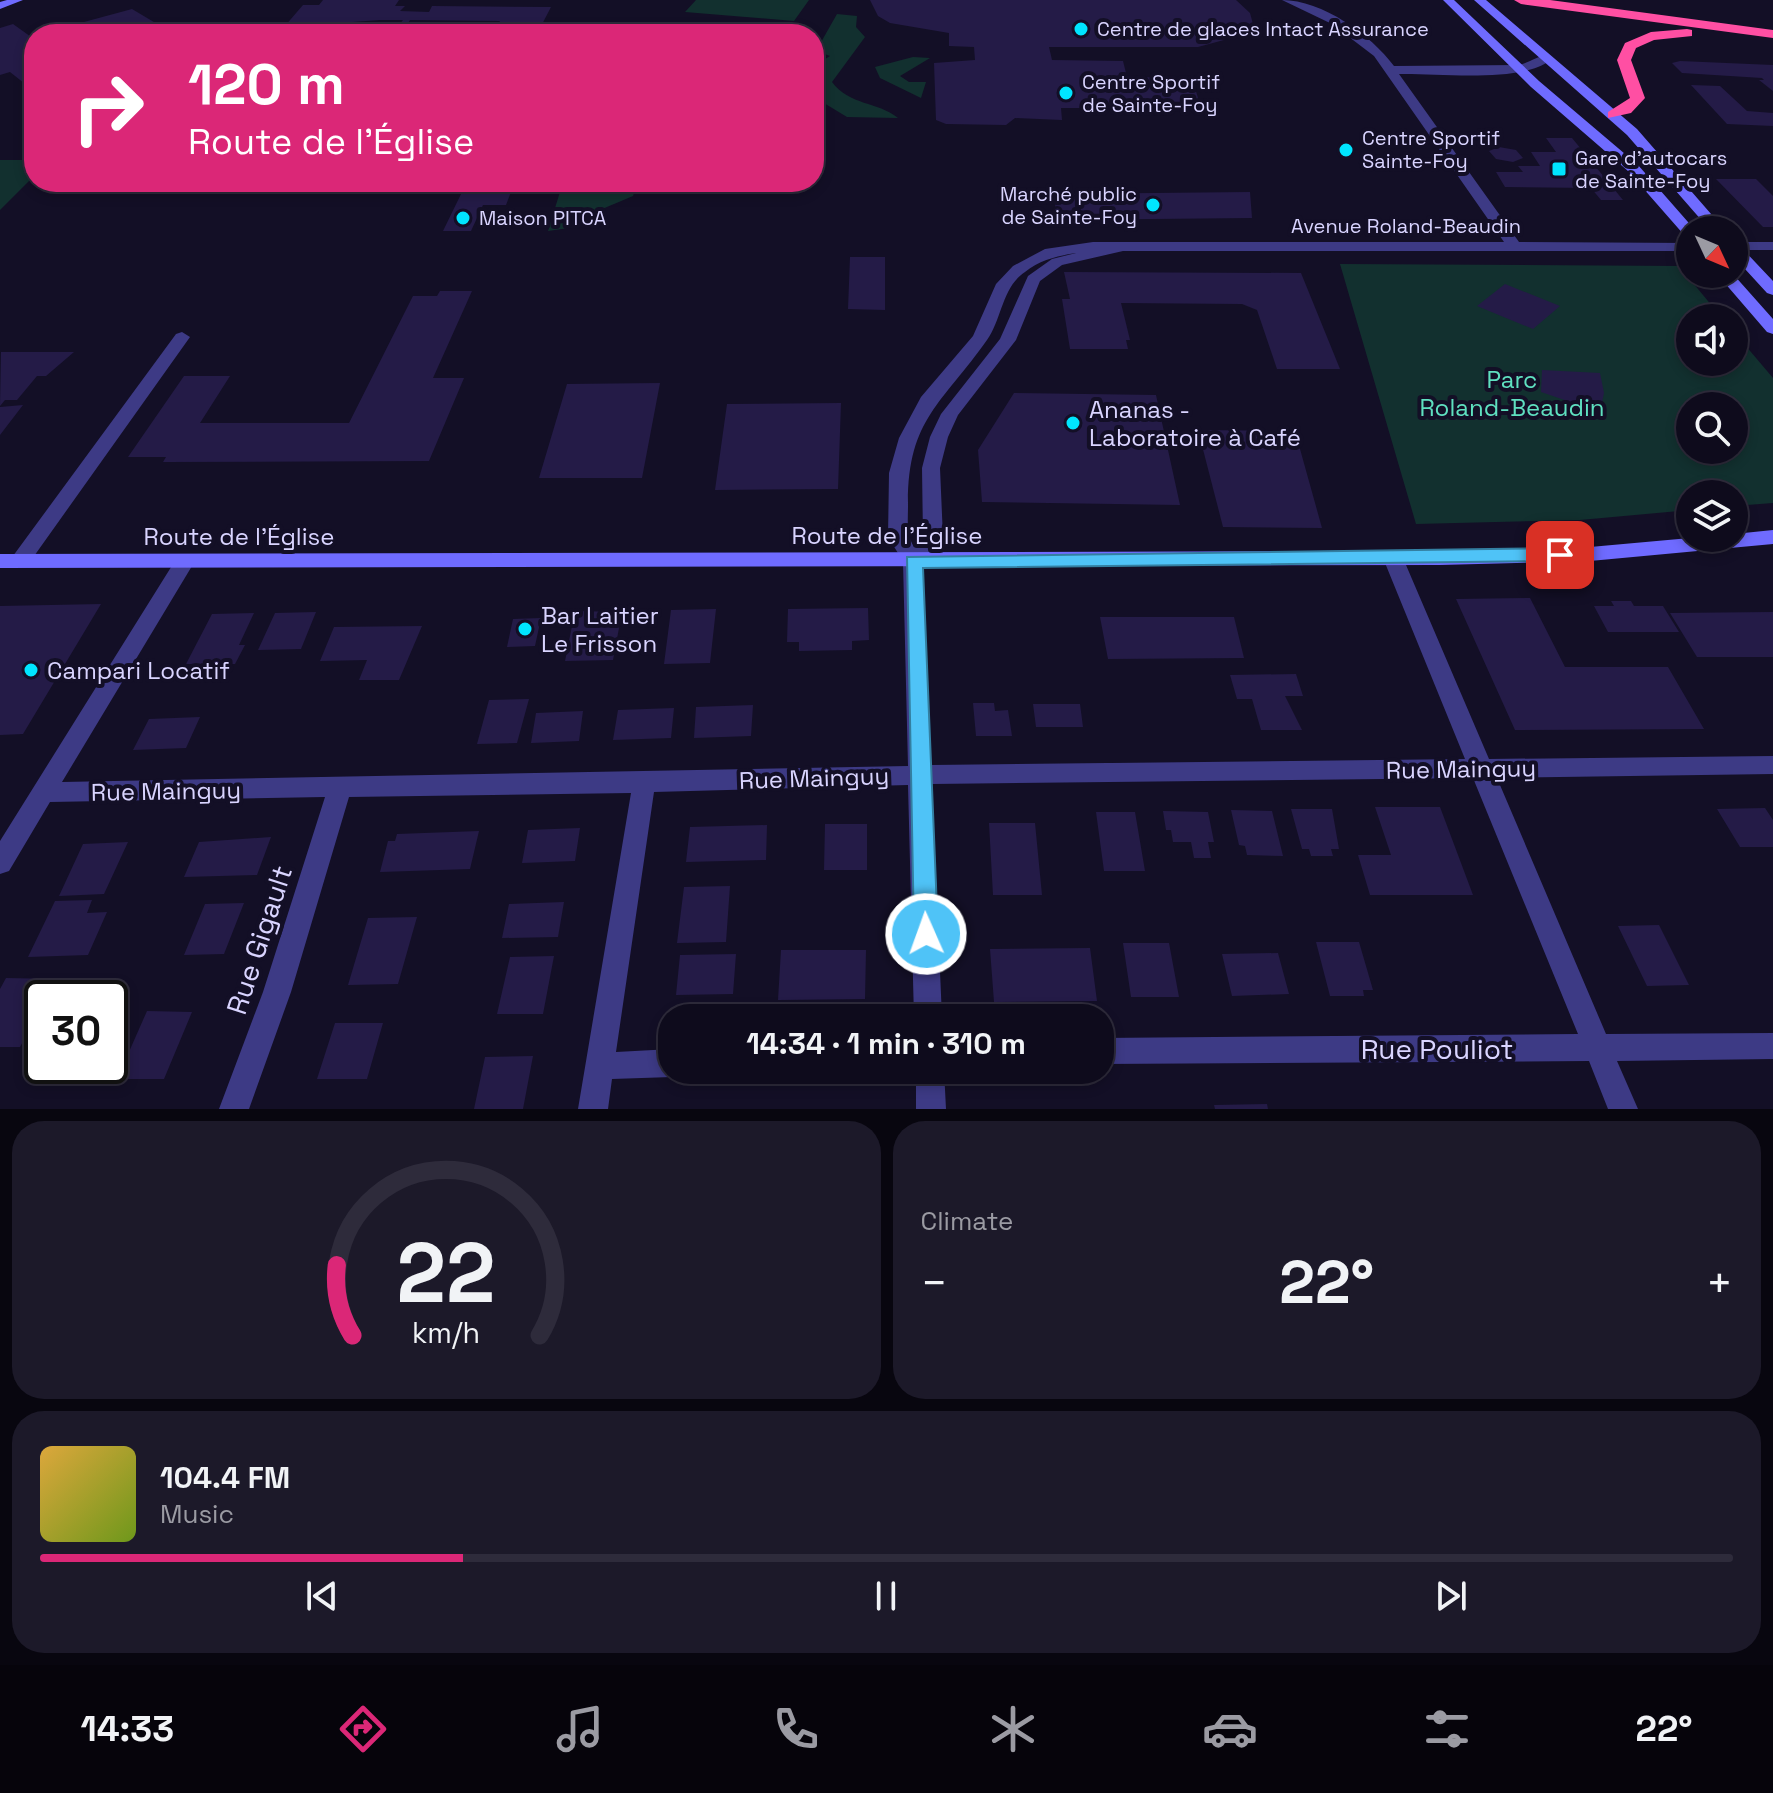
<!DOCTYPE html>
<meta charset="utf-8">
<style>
body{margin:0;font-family:"Space Grotesk",sans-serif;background:#1c1929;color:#f1f3f6;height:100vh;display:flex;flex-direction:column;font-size:30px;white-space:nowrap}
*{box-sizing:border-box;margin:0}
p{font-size:26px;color:#9b9ba3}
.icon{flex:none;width:44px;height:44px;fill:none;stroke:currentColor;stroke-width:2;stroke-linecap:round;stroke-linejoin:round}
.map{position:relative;height:1109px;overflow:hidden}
.sheet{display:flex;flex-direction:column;gap:12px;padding:12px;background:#08060f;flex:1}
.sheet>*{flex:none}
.hud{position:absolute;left:24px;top:24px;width:800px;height:168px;border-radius:32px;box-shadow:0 4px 12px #0003,0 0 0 2px #2e2b3b;background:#db2777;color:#fff;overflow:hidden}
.needle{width:52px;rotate:134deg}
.controls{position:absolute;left:1676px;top:216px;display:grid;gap:16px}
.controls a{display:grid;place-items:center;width:72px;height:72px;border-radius:50%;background:#0e0b1c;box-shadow:0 4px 12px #0003,0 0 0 2px #2e2b3b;font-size:40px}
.speed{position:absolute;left:24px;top:980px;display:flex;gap:16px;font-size:40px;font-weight:700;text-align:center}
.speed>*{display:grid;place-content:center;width:104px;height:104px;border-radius:50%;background:#0e0b1c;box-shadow:0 4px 12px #0003,0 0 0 2px #2e2b3b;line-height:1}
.speed .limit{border:4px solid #111;border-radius:12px;background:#fff;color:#111}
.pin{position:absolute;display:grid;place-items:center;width:68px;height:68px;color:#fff;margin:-34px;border-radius:16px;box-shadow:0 4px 12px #0006}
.me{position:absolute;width:88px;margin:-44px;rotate:358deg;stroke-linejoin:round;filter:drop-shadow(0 0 6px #0008)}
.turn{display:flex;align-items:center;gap:28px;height:168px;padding:0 32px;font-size:36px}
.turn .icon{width:104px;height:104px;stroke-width:2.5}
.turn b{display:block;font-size:56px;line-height:68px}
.big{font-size:60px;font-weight:600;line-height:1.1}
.sheet .tile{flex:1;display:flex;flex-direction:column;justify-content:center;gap:12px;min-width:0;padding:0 28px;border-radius:32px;background:#1c1929}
.sheet .dial{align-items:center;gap:0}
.dial svg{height:208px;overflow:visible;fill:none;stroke:#2e2b3b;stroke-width:7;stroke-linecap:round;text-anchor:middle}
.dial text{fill:#f1f3f6;stroke:none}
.song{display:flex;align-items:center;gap:24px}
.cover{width:96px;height:96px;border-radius:12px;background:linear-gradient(135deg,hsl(40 70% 55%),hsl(80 70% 35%))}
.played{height:8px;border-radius:4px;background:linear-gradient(90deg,#db2777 25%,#2e2b3b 25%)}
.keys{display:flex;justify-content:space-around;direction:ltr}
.heat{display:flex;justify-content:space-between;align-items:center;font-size:44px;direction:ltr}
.sheet .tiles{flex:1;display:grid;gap:12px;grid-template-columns:1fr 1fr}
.tile:last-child{grid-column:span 2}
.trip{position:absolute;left:658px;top:1004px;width:456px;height:80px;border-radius:32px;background:#0e0b1c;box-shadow:0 4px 12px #0003,0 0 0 2px #2e2b3b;font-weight:600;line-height:80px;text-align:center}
.tabs{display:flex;height:128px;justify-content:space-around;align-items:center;background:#06040b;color:#9b9ba3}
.tabs .icon{width:56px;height:56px}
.tabs .active{color:#db2777}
.tabs b{font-size:36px;color:#f1f3f6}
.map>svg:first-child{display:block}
</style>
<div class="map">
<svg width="1773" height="1109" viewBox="0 0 1773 1109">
<rect width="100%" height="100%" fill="#130f26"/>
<path fill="#12302f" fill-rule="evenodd" d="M696,0H809L794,21L685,12Z
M837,14L857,16L856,27L865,37L832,82C850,106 877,101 898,118L847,117L814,97V66L830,56L816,51Z
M913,57L930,58L900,76L909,82H926L921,98L880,78L875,67Z
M0,160H34V176L0,210Z
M563,182H638L633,196L595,212L583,226L548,231Z
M1340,264L1679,266L1722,318H1690V362H1734V332L1773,378V503L1734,506V494H1690V510L1580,520L1416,524ZM1690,406H1734V450H1690Z"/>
<path fill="#241b47" d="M323,0H399L395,6H405L400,11L429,12L432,6L551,7L537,34H492L500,21L410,20L402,34H377L384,25H399L403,20H380L325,24L317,34H278L303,5H319Z
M870,0H1236L1250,13L1253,24L1224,40L1198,47H1049L1052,60L1123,61L1127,77L1192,78L1201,108H1061L1062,120L1015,118L1006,125L946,124L936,120L934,63L975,60L974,47L949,46V33L890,23L878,16Z
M132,9L174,34H65L58,29Z
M13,24L34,39V91L10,72L0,75V28Z
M1680,61L1773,65V91L1759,80H1764L1762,78L1682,73L1672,63Z
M1691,85L1720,86L1747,111L1773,113V126L1727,124Z
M1546,138H1572L1623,200H1601L1591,188L1505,187L1496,172H1523L1518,166H1540L1531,152H1556Z
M1499,147L1516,150L1523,158L1513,162L1496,159L1489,151Z
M1716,179H1756L1773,196V227H1763Z
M462,192H511L506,205H483L471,231H443Z
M1250,192L1252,218L1054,220L1056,194Z
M850,257H885V310L848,309Z
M1064,272L1301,273L1340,369H1277L1257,310L1242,304L1121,303L1130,340H1126L1128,349H1070L1062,299H1070Z
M1505,284L1560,306L1533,329L1477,306Z
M440,291H472L433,378H464L429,461L163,462L166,457H128L184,376H230L200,423H349L413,296H437Z
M1,352H74L46,376H37L17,400H5L0,406Z
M1542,370L1600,373L1604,393L1600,412L1541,392Z
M660,383L642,478H539L567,384Z
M1014,393L1156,395L1180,505L982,502L978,450Z
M841,403L838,489L715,490L727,404Z
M23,405L0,435V407Z
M1198,430L1295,431L1322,528L1223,527Z
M1530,598L1565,667H1668L1704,729L1515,730L1456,599Z
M1611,601H1631L1634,606H1663L1679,632H1608L1594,606H1614Z
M101,604L23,734L0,735V606Z
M868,608L869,640L852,641V650L799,651V642H787L788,609Z
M716,609L710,663L664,664L671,610Z
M575,611L622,612L613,660L565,661Z
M316,612L301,649L258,650L275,613Z
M1773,612V657H1697L1670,613Z
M254,613L239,645H245L235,664H186L212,614Z
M1100,617H1234L1244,658L1108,659Z
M541,618L535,646L507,647L513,619Z
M422,626L399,680H359L367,660L320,661L334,627Z
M1296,674L1303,696H1285L1302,730H1261L1252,699H1237L1230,675Z
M529,699L517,743L477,744L489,700Z
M973,703H994L995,711L1008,710L1012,736H976Z
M1033,704H1080L1083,727H1036Z
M753,705L751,736L694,738L696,707Z
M674,708L671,738L613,740L618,710Z
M583,711L579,741L531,743L536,713Z
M200,717L186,748L133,750L149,719Z
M1375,807H1440L1473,895H1370L1358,855H1391Z
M1765,808L1773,820V847H1740L1717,809Z
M1291,809H1332L1339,849H1331L1333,856H1311L1309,849H1302Z
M1231,810L1272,811L1283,856L1247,855L1245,846L1239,845Z
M1163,811L1208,812L1214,842H1208L1211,858H1194L1191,842H1173L1171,830H1166Z
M1096,812H1135L1145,871H1104Z
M989,823H1035L1042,895H993Z
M825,824H867V870H824Z
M767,825L766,860L686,862L690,827Z
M580,828L575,861L522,863L528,830Z
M479,831L470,869L380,872L388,841H395L397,834Z
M271,837L257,875L184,877L199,842Z
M128,842L104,894L59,896L83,844Z
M730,886L726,942L677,943L684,887Z
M92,900L87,913L107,912L88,955L28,957L55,901Z
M564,902L558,937L502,938L509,904Z
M244,903L224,954L184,955L205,904Z
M417,917L398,984L348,985L368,918Z
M1659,925L1689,985L1647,986L1618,926Z
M1316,942H1359L1373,990H1363L1364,996H1330Z
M1123,943H1169L1179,997H1131Z
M1090,948L1097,1001L994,1002L990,949Z
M781,950H866L865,999L778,1000Z
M1278,953L1289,994L1232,996L1222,954Z
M736,954L733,994L676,995L680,955Z
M554,956L543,1014H497L510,957Z
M6,978L57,979L47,998H42V1007L20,1047H0V989Z
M147,1011L192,1012L164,1079H117Z
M335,1023H383L367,1079H317Z
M533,1056L523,1109H474L485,1057Z
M1267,1104L1268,1109H1215L1214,1105Z"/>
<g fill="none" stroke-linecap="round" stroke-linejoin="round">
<path fill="#3d3a85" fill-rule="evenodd" d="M1734,242H1773V250H1734Z
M182,332L190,337L27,566H13L10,561L13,556L176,334Z
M1393,551L1403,558L1489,759L1773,756V774L1497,778L1606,1034L1773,1033V1059L1617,1061L1638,1109H1608L1589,1061L1100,1064V1038L1578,1034L1473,778L932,784L942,1018H914L908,785L654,792L616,1052L672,1049V1070H683L672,1077L612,1079L608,1109H578L631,793L349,797L291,992L249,1109H219L263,992L325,797L50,802L9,871L0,874V841L178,556L185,554L195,561L62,782L908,766L903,561L913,554L923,561L931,765L1465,759L1383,558Z
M916,1070H944L946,1109H916Z"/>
<path fill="#3d3a85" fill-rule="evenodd" d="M1282,0C1322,0 1371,35 1394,66L1519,65C1529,63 1540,54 1549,55V61C1520,83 1436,73 1399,74L1519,242L1690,243V251H1123L1062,265L1040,281L1016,340L958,415L948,437L940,468L943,538L920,566H906L888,537L889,473L899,438L921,397L973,336L996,284L1013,266L1045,249L1093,242H1504L1374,56L1332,24ZM1076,253L1052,259L1028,276L1000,339L941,414L930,437L922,468L923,537L914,547C906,534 908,521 908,506C907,419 942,404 987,340C1002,319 1002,287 1025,272C1040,260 1057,256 1076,253Z"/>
<path fill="#6f6bff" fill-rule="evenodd" d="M7,0H23L0,9V2Z
M1443,0H1454L1539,81L1638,165L1695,230H1690V237L1685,236L1628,171L1531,87Z
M1474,0H1486L1637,129L1725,230H1710L1627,135Z
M1734,244L1739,245L1773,281V295L1767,293L1734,257Z
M1717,274H1733L1773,319V334L1767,332Z
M1773,530V544L1590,561L1440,565L0,568V554L1440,551L1590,547L1690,538H1734V534Z"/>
<path fill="#ff4fa3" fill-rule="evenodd" d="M1514,0H1550L1773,30V38L1521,4Z
M1687,29L1692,30V36L1654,40L1636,48L1631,60L1645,98L1631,113L1608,118V112L1630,98L1617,60L1625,43L1651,32Z"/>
</g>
<path fill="#4fc3f7" stroke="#337fa1" stroke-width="2" d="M1560,548L1569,555L1560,561L923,568L938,934L934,942L926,945L917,942L914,934L907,557Z"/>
<g fill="#00e5ff" stroke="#130f26" stroke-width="3">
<circle cx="1081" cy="29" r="8"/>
<circle cx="1066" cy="93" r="8"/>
<circle cx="1346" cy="150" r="8"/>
<rect x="1551" y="161" width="16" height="16" rx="4"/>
<circle cx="1153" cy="205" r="8"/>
<circle cx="463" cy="218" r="8"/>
<circle cx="1073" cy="423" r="8"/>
<circle cx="525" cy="629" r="8"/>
<circle cx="31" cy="670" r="8"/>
</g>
<g text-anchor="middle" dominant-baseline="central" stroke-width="8" stroke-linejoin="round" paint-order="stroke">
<g font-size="20" fill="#d9d4ff" stroke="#130f26" text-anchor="start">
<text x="1097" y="29">Centre de glaces Intact Assurance</text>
<text x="1082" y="82">Centre Sportif<tspan x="1082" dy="23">de Sainte-Foy</tspan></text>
<text x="1362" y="138">Centre Sportif<tspan x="1362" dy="23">Sainte-Foy</tspan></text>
<text x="1575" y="158">Gare d'autocars<tspan x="1575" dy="23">de Sainte-Foy</tspan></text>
<text x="1137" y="194" text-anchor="end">Marché public<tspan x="1137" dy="23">de Sainte-Foy</tspan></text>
<text x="479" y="218">Maison PITCA</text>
</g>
<g font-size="20" fill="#d9d4ff" stroke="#130f26">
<text x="1406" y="226">Avenue Roland-Beaudin</text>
</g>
<g font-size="24" fill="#5fe0c0" stroke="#130f26">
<text x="1512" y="379">Parc<tspan x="1512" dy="28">Roland-Beaudin</tspan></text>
</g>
<g font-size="24" fill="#d9d4ff" stroke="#130f26" text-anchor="start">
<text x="1089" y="409">Ananas -<tspan x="1089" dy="28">Laboratoire à Café</tspan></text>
<text x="541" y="615">Bar Laitier<tspan x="541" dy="28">Le Frisson</tspan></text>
<text x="47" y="670">Campari Locatif</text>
</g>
<g font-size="24" fill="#d9d4ff" stroke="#130f26">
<text x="887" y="535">Route de l'Église</text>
<text x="239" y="536">Route de l'Église</text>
<text transform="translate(1461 769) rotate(-1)">Rue Mainguy</text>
<text transform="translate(814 778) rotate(-2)">Rue Mainguy</text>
<text transform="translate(166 791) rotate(-1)">Rue Mainguy</text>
</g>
<g font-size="28" fill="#d9d4ff" stroke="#130f26">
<text transform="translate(259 940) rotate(-72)">Rue Gigault</text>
<text x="1437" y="1049">Rue Pouliot</text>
</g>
</g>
</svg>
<div class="controls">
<a><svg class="needle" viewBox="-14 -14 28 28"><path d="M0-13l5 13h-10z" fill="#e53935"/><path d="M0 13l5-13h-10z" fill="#9b9ba3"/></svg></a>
<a><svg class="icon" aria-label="sound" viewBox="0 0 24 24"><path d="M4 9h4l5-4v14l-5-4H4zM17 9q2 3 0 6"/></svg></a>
<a><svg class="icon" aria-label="search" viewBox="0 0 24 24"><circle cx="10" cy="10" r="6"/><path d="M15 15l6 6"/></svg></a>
<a><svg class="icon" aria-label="layers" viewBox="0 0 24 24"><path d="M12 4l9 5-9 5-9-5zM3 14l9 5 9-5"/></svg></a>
</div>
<div class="speed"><div class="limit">30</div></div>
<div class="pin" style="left:1560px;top:555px;background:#d93025"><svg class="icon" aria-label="arrive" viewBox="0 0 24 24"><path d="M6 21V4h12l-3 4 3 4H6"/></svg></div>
<svg class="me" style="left:926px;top:934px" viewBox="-20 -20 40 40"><circle r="17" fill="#4fc3f7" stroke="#fff" stroke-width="3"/><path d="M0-11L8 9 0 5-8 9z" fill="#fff"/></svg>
<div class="trip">14:34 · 1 min · 310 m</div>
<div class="hud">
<div class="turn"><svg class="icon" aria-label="right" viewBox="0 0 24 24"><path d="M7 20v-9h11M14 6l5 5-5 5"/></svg><div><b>120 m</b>Route de l'Église</div></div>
</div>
</div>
<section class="sheet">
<div class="tiles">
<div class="tile dial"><svg viewBox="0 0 100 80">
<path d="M14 69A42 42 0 1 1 86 69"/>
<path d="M14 69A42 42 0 0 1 8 42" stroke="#db2777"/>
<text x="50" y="56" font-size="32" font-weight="700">22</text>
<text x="50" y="72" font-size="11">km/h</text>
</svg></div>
<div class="tile"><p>Climate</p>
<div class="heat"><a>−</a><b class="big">22°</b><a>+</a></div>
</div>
<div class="tile">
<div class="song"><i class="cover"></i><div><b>104.4 FM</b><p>Music</p></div></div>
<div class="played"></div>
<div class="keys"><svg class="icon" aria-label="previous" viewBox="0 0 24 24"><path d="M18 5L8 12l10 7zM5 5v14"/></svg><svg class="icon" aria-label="pause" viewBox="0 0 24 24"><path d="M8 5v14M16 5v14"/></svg><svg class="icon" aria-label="next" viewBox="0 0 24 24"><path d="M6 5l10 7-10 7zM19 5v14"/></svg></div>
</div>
</div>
</section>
<nav class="tabs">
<b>14:33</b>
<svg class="icon active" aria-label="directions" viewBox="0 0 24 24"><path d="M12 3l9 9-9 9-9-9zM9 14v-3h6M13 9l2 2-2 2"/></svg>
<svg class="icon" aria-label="music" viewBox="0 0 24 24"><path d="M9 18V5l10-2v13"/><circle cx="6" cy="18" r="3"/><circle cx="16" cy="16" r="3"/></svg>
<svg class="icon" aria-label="phone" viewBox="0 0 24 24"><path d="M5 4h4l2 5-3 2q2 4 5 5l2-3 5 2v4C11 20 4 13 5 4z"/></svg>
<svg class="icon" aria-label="climate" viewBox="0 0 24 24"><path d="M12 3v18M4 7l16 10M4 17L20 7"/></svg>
<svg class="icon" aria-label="car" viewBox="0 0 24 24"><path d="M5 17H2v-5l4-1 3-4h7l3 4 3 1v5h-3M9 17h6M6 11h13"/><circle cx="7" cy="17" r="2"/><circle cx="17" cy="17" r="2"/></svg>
<svg class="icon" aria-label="filters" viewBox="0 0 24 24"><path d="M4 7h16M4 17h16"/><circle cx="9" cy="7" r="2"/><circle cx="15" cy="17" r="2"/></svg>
<b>22°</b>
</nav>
